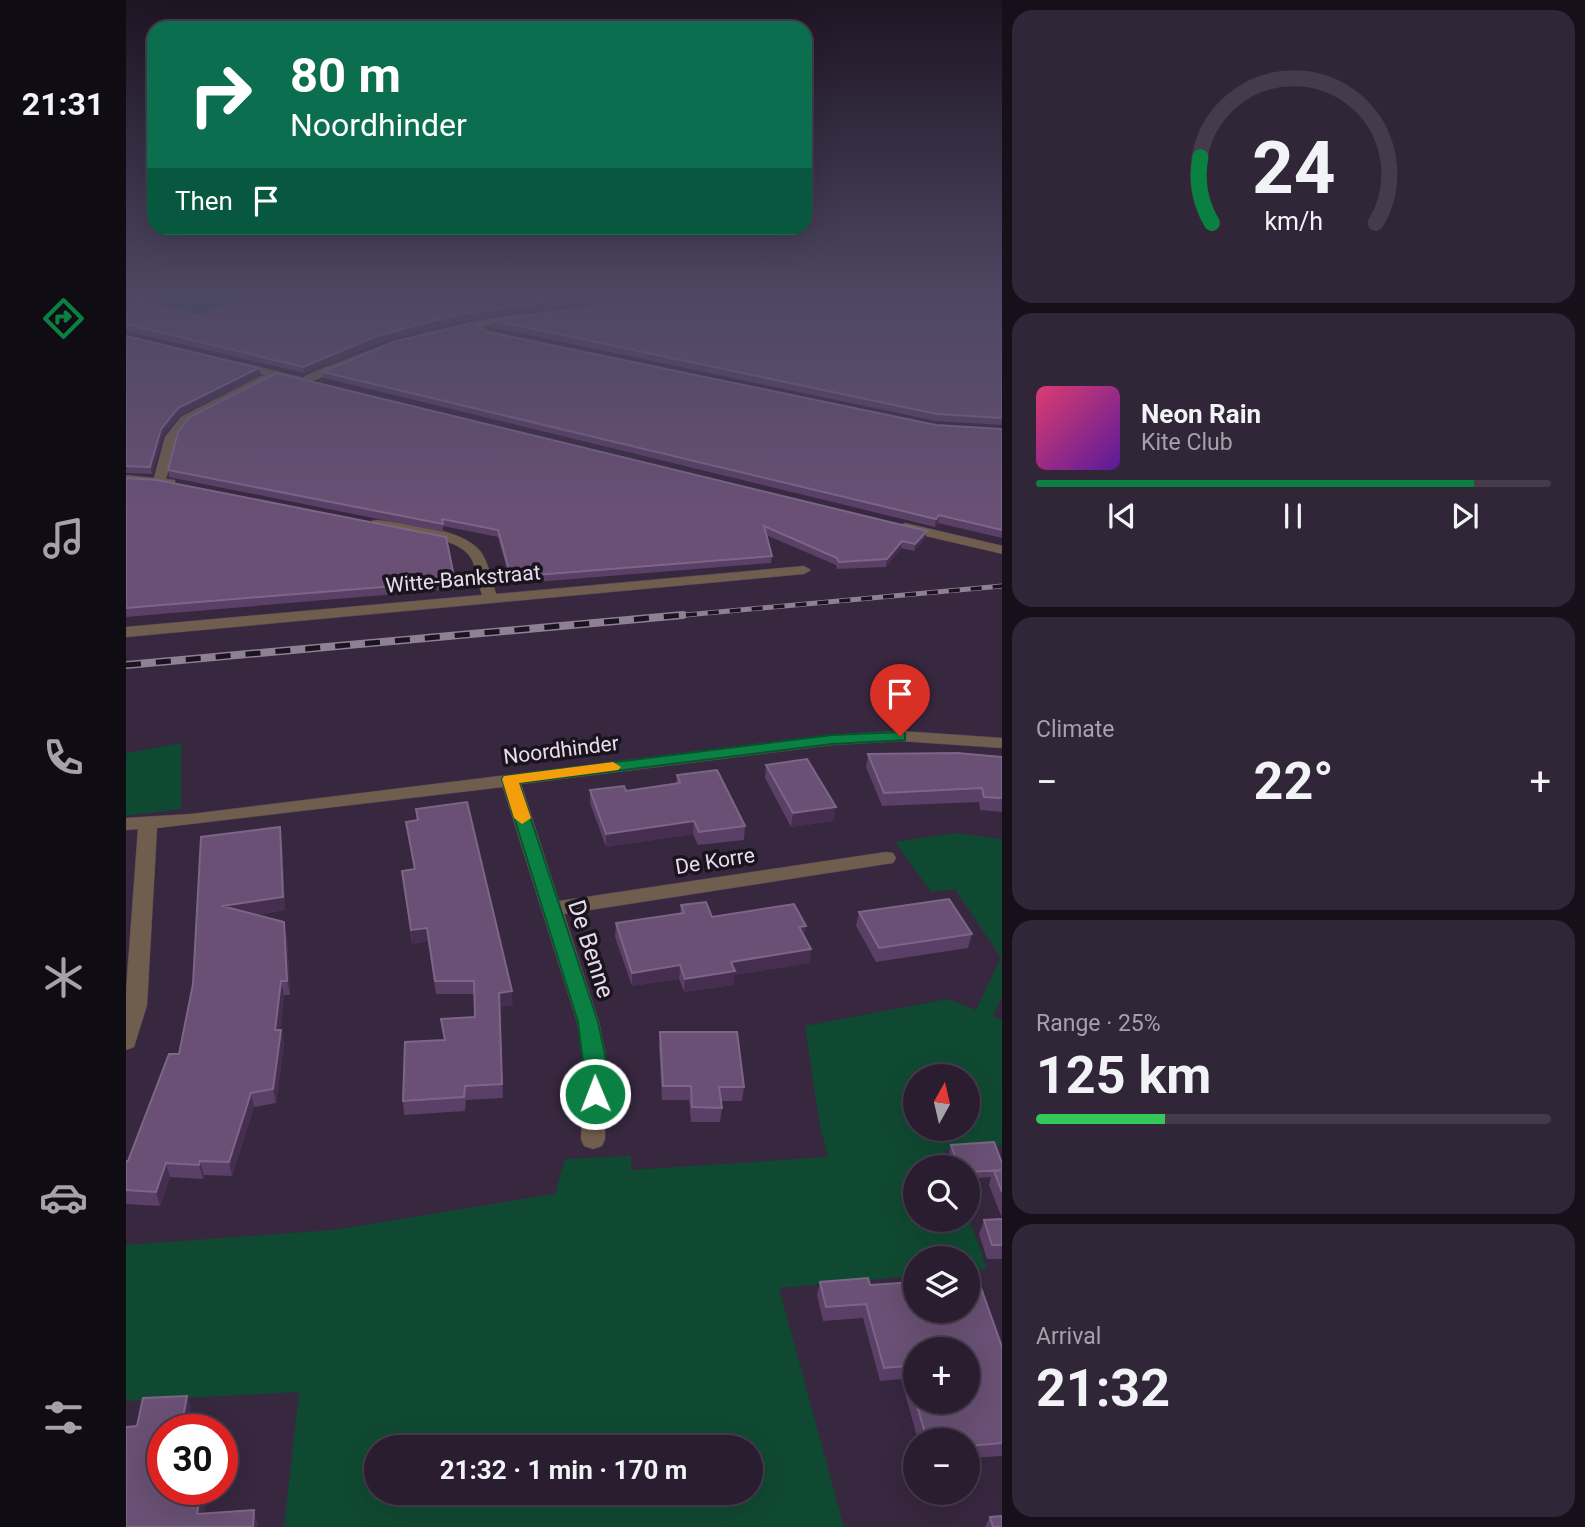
<!DOCTYPE html>
<meta charset="utf-8">
<style>
body{margin:0;font-family:Roboto,sans-serif;background:#312637;color:#f1f3f6;height:100vh;display:flex;flex-direction:column;font-size:26px;white-space:nowrap}
*{box-sizing:border-box;margin:0}
p{font-size:23px;color:#a5a2aa}
.icon{flex:none;width:38px;height:38px;fill:none;stroke:currentColor;stroke-width:2;stroke-linecap:round;stroke-linejoin:round}
.map{position:relative;flex:1;overflow:hidden}
.details{display:flex;flex-direction:column;gap:10px;padding:10px;background:#17101a;width:583px}
.details>*{flex:none}
.guide{position:absolute;left:21px;top:21px;width:665px;height:214px;border-radius:21px;box-shadow:0 7px 28px #0002,0 0 0 2px #453b4b;background:#0b6e4f;color:#fff;overflow:hidden}
.needle{width:46px;rotate:8deg}
.controls{position:absolute;left:777px;top:1064px;display:grid;gap:14px}
.controls a{display:grid;place-items:center;width:77px;height:77px;border-radius:50%;background:#291d2f;box-shadow:0 7px 28px #0002,0 0 0 2px #453b4b;font-size:35px}
.speed{position:absolute;left:21px;top:1414px;display:flex;gap:14px;font-size:35px;font-weight:700;text-align:center}
.speed>*{display:grid;place-content:center;width:91px;height:91px;border-radius:50%;background:#291d2f;box-shadow:0 7px 28px #0002,0 0 0 2px #453b4b;line-height:1}
.speed .limit{border:10px solid #d22;background:#fff;color:#111}
.pin{position:absolute;display:grid;place-items:center;width:60px;height:60px;color:#fff;margin:-72px -30px;border-radius:50% 50% 50% 0;rotate:-45deg;box-shadow:0 0 7px #0007}
.pin .icon{rotate:45deg}
.me{position:absolute;width:77px;margin:-38px;rotate:359deg;stroke-linejoin:round;filter:drop-shadow(0 0 5px #0008)}
.turn{display:flex;align-items:center;gap:24px;height:147px;padding:0 28px;font-size:32px}
.turn .icon{width:91px;height:91px;stroke-width:2.5}
.turn b{display:block;font-size:49px;line-height:60px}
.then{display:flex;align-items:center;height:66px;padding:0 28px;background:#0003;gap:14px;font-size:26px}
.big{font-size:52px;font-weight:700;line-height:1.1}
.details .tile{flex:1;display:flex;flex-direction:column;justify-content:center;gap:10px;min-width:0;padding:0 24px;border-radius:21px;background:#312637}
.details .dial{align-items:center;gap:0}
.dial svg{height:182px;overflow:visible;fill:none;stroke:#453b4b;stroke-width:7;stroke-linecap:round;text-anchor:middle}
.dial text{fill:#f1f3f6;stroke:none}
.song{display:flex;align-items:center;gap:21px}
.cover{width:84px;height:84px;border-radius:10px;background:linear-gradient(135deg,hsl(340 70% 55%),hsl(270 70% 35%))}
.played{height:7px;border-radius:4px;background:linear-gradient(90deg,#0b8043 85%,#453b4b 85%)}
.keys{display:flex;justify-content:space-around;direction:ltr}
.heat{display:flex;justify-content:space-between;align-items:center;font-size:38px;direction:ltr}
.charge{height:10px;border-radius:5px;background:linear-gradient(90deg,#34c759 25%,#453b4b 0)}
.trip{position:absolute;left:238px;top:1435px;width:399px;height:70px;border-radius:35px;background:#291d2f;box-shadow:0 7px 28px #0002,0 0 0 2px #453b4b;font-weight:700;line-height:70px;text-align:center}
main{display:flex;flex:1;min-height:0}
.menu{display:flex;flex-direction:column;width:126px;justify-content:space-around;align-items:center;background:#100c13;color:#a5a2aa}
.menu .icon{width:49px;height:49px}
.menu .active{color:#0b8043}
.menu b{font-size:32px;color:#f1f3f6}
.map>svg:first-child{display:block}
</style>
<main>
<nav class="menu">
<b>21:31</b>
<svg class="icon active" aria-label="directions" viewBox="0 0 24 24"><path d="M12 3l9 9-9 9-9-9zM9 14v-3h6M13 9l2 2-2 2"/></svg>
<svg class="icon" aria-label="music" viewBox="0 0 24 24"><path d="M9 18V5l10-2v13"/><circle cx="6" cy="18" r="3"/><circle cx="16" cy="16" r="3"/></svg>
<svg class="icon" aria-label="phone" viewBox="0 0 24 24"><path d="M5 4h4l2 5-3 2q2 4 5 5l2-3 5 2v4C11 20 4 13 5 4z"/></svg>
<svg class="icon" aria-label="climate" viewBox="0 0 24 24"><path d="M12 3v18M4 7l16 10M4 17L20 7"/></svg>
<svg class="icon" aria-label="car" viewBox="0 0 24 24"><path d="M5 17H2v-5l4-1 3-4h7l3 4 3 1v5h-3M9 17h6M6 11h13"/><circle cx="7" cy="17" r="2"/><circle cx="17" cy="17" r="2"/></svg>
<svg class="icon" aria-label="filters" viewBox="0 0 24 24"><path d="M4 7h16M4 17h16"/><circle cx="9" cy="7" r="2"/><circle cx="15" cy="17" r="2"/></svg>
</nav>
<div class="map">
<svg width="877" height="1527" viewBox="0 0 877 1527">
<rect width="100%" height="100%" fill="#37273f"/>
<path fill="#104932" fill-rule="evenodd" d="M38,298H136L33,337L3,330Z
M55,743V809L0,816V753Z
M829,833L876,839V997L867,1016L876,1020V1145L819,1150L825,1167H789V1220H842V1215L861,1269L842,1271V1258H789V1276L653,1288L718,1527H158L173,1392L0,1401V1245L207,1230L429,1194L439,1159L505,1156V1170L702,1157L694,1127L679,1026L822,999L850,1010L875,958L829,889L805,892L769,842ZM789,1076H842V1129H789ZM250,1447H625V1493H250Z"/>
<g fill="none" stroke-linecap="round" stroke-linejoin="round">
<defs>
<path id="minor" d="M11,298H20L0,318V310Z
M389,315L392,316V320L332,331L284,343L181,383L172,381C182,373 198,368 211,363C269,339 327,324 389,315Z
M143,372L152,374L63,421L51,437L40,479L49,480V486L0,483V475L28,478L39,437L55,417Z
M251,520C279,524 337,528 355,552C363,564 366,581 370,594L678,566L685,570L678,574L0,637V627L356,595C352,583 351,569 345,558C331,534 271,533 246,527V521Z
M774,731L877,738V748L774,741L706,745L395,784L433,901L760,852L767,853L770,858L767,863L760,864L438,914L473,1022L480,1056L479,1139L476,1146L467,1149L458,1146L455,1139L458,1056L451,1022L377,787L31,828L21,1005L8,1047L0,1050V992L12,829L0,830V818L65,814L706,735Z"/>
<path id="tertiary" d="M112,362L174,377L175,379L170,382L108,367V363Z
M779,523L877,546V554L774,530L772,527Z"/>
</defs>
<use href="#minor" stroke="#53445b" stroke-width="1"/>
<use href="#tertiary" stroke="#53445b" stroke-width="1"/>
<use href="#minor" fill="#6f5e4d" fill-rule="evenodd"/>
<use href="#tertiary" fill="#6f5e4d" fill-rule="evenodd"/>
<defs>
<path id="rail-far1" d="M538,617L877,586"/>
<path id="rail" d="M0,665L557,615"/>
</defs>
<use href="#rail-far1" stroke="#8e8195" stroke-width="5"/>
<use href="#rail" stroke="#8e8195" stroke-width="8"/>
<use href="#rail-far1" stroke="#1b131e" stroke-width="3.5" stroke-dasharray="11" stroke-linecap="butt"/>
<use href="#rail" stroke="#1b131e" stroke-width="5" stroke-dasharray="15" stroke-linecap="butt"/>
</g>
<path fill="#5a3f66" d="M876,298V425L809,421L365,327V320Z
M450,304L330,322L252,343L178,373L0,331V313L74,316Z
M363,332L810,425L876,429V538L812,523L809,527L198,378L197,372Z
M0,336L133,368L134,375L54,415L36,436L26,474L0,473Z
M42,470L799,538L788,551L775,548L760,567L711,569L710,565L640,535L646,556L645,563L385,584L372,537L317,526V532L43,477Z
M0,478L329,581V589L0,617Z
M742,754L876,757V812L854,810L853,802L756,806L740,767Z
M640,765L708,821L665,827L639,778Z
M551,775L619,826L618,840L572,845L567,834L480,847L464,803V790L500,791L550,784Z
M290,809L387,1005L374,1007L377,1098L340,1100L339,1111L278,1115L277,1101L318,1040L315,1019L349,1017L348,994H310L302,941L286,944L278,884L288,869L280,822L291,820Z
M156,840L159,910L130,915L161,936L164,995H158L154,1030H155L158,1044L150,1103L128,1107L106,1176L78,1175L77,1179L44,1177L34,1206L0,1204V1161H2Z
M555,905L586,917L680,926L678,936L685,949L683,963L608,975L607,985L558,992L553,979L506,986L489,937L490,923L554,914Z
M733,912L846,934L842,948L750,962L730,926Z
M534,1032L618,1087L616,1101H595L596,1108L594,1122H565L563,1100H536L533,1046Z
M825,1145L876,1163V1218L863,1185L865,1177L842,1179V1167H828L823,1152Z
M876,1219V1259H861L853,1234L858,1220Z
M694,1282L876,1347V1456L842,1458V1440H792L775,1379L754,1381L737,1318L697,1321L691,1295Z
M864,1517L876,1527H859Z"/>
<path fill="#452e50" d="M450,298H526L450,304L330,322L252,343L178,373L177,367L251,336L329,315Z
M133,368L134,375L54,415L36,436L26,474L24,467L35,429L52,408Z
M813,515L812,523L809,527L810,519Z
M801,531L799,538L788,551L789,544Z
M776,541L775,548L760,567L761,559Z
M710,807L708,821L665,827L667,813Z
M568,821L567,834L480,847V834Z
M154,827L156,840L159,910L99,919L96,906Z
M158,922L161,936L164,995L161,981Z
M680,926L677,939L673,927Z
M301,928L302,941L286,944L285,930Z
M685,949L683,963L608,975L607,985L558,992L559,979L605,962Z
M554,965L553,979L506,986V973Z
M155,981L158,995L152,1044L149,1030Z
M386,991L387,1005L374,1007L377,1098L373,993Z
M155,1030L158,1044L150,1103L147,1089Z
M125,1093L128,1107L106,1176L103,1162Z
M74,1161L78,1175L77,1179L73,1165Z
M40,1163L44,1177L34,1206L30,1192Z
M61,1396L65,1408L62,1430L56,1423Z
M75,1489H82L76,1526L71,1514Z
M128,1510L132,1522V1527H127Z"/>
<path fill="#695074" stroke="#7c6687" stroke-width="2" d="M120,298H452L329,315L251,336L177,367L0,324V313L12,302L74,316Z
M533,298H876V418L811,414L365,320Z
M347,323L363,332L810,425L876,429V530L813,515L810,519L197,372L267,342Z
M0,336L133,368L52,408L35,429L24,467L0,466Z
M150,373L801,531L789,544L776,541L761,559L713,562L711,558L638,526L646,556L385,577L372,530L316,519L317,524L42,470L52,432L64,417Z
M0,478L31,480L320,537L329,581L0,608Z
M831,753L876,757V798L858,797L856,788L758,793L742,754Z
M681,759L710,807L667,813L640,765Z
M591,770L619,826L573,832L568,821L480,834L464,790L498,786L500,791L554,783L551,775Z
M341,802L386,991L373,993L376,1084L339,1086L338,1097L277,1101L279,1042L319,1040L315,1019L349,1017L348,981H309L301,928L285,930L276,871L289,869L280,822L292,820L290,809Z
M154,827L157,897L96,906L158,922L161,981H155L149,1030H155L147,1089L125,1093L103,1162L74,1161L73,1165L40,1163L30,1192L0,1190V1161H2L43,1054H53L67,984L75,837Z
M823,899L846,934L753,948L733,912Z
M580,902L586,917L668,904L680,926L673,927L685,949L605,962L609,971L559,979L554,965L506,973L490,923L558,913L555,905Z
M534,1032H611L618,1087H593L596,1108L566,1107L565,1086H537Z
M868,1142L876,1163V1170L842,1172V1167H833L825,1145Z
M876,1170V1192L868,1171Z
M876,1219V1245H866L858,1220Z
M842,1271H849L876,1347V1443L842,1446V1440H801L790,1402H842V1349H789V1400L779,1366L758,1368L740,1304L700,1307L694,1282L742,1278L744,1285L789,1282V1311H842Z
M61,1396L56,1423L86,1422L85,1430H37V1489H75L71,1514L128,1510L127,1527H0V1427L11,1426L17,1398Z
M876,1516V1527H867L864,1517Z"/>
<linearGradient id="sky" x2="0" y2="1"><stop stop-color="#1e1523"/><stop offset="0.58" stop-color="#4d4763"/><stop offset="1" stop-color="#4d4763" stop-opacity="0"/></linearGradient>
<rect width="877" height="512" fill="url(#sky)"/>
<path fill="#0b8043" stroke="#07532c" stroke-width="2" d="M774,732L779,733V740L706,744L393,783L472,1022C476,1044 488,1080 477,1101L469,1103L462,1101L452,1022L376,779L378,776L706,735Z"/>
<path fill="#f59e0b" d="M487,762L495,767L492,770L393,783L405,818L396,824L388,818L376,779L378,776Z"/>
<g text-anchor="middle" dominant-baseline="central" stroke-width="7" stroke-linejoin="round" paint-order="stroke">
<g font-size="21" fill="#e6dcec" stroke="#1b131e">
<text transform="translate(337 579) rotate(-5)">Witte-Bankstraat</text>
<text transform="translate(435 750) rotate(-7)">Noordhinder</text>
<text transform="translate(589 861) rotate(-9)">De Korre</text>
</g>
<g font-size="24" fill="#e6dcec" stroke="#1b131e">
<text transform="translate(465 949) rotate(72)">De Benne</text>
</g>
</g>
</svg>
<div class="controls">
<a><svg class="needle" viewBox="-14 -14 28 28"><path d="M0-13l5 13h-10z" fill="#e53935"/><path d="M0 13l5-13h-10z" fill="#a5a2aa"/></svg></a>
<a><svg class="icon" aria-label="search" viewBox="0 0 24 24"><circle cx="10" cy="10" r="6"/><path d="M15 15l6 6"/></svg></a>
<a><svg class="icon" aria-label="layers" viewBox="0 0 24 24"><path d="M12 4l9 5-9 5-9-5zM3 14l9 5 9-5"/></svg></a>
<a>+</a>
<a>−</a>
</div>
<div class="speed"><div class="limit">30</div></div>
<div class="pin" style="left:774px;top:736px;background:#d93025"><svg class="icon" aria-label="arrive" viewBox="0 0 24 24"><path d="M6 21V4h12l-3 4 3 4H6"/></svg></div>
<svg class="me" style="left:469px;top:1094px" viewBox="-20 -20 40 40"><circle r="17" fill="#0b8043" stroke="#fff" stroke-width="3"/><path d="M0-11L8 9 0 5-8 9z" fill="#fff"/></svg>
<div class="trip">21:32 · 1 min · 170 m</div>
<div class="guide">
<div class="turn"><svg class="icon" aria-label="right" viewBox="0 0 24 24"><path d="M7 20v-9h11M14 6l5 5-5 5"/></svg><div><b>80 m</b>Noordhinder</div></div>
<div class="then">Then<svg class="icon" aria-label="arrive" viewBox="0 0 24 24"><path d="M6 21V4h12l-3 4 3 4H6"/></svg></div>
</div>
</div>
<section class="details">
<div class="tile dial"><svg viewBox="0 0 100 80">
<path d="M14 69A42 42 0 1 1 86 69"/>
<path d="M14 69A42 42 0 0 1 9 40" stroke="#0b8043"/>
<text x="50" y="56" font-size="32" font-weight="700">24</text>
<text x="50" y="72" font-size="11">km/h</text>
</svg></div>
<div class="tile">
<div class="song"><i class="cover"></i><div><b>Neon Rain</b><p>Kite Club</p></div></div>
<div class="played"></div>
<div class="keys"><svg class="icon" aria-label="previous" viewBox="0 0 24 24"><path d="M18 5L8 12l10 7zM5 5v14"/></svg><svg class="icon" aria-label="pause" viewBox="0 0 24 24"><path d="M8 5v14M16 5v14"/></svg><svg class="icon" aria-label="next" viewBox="0 0 24 24"><path d="M6 5l10 7-10 7zM19 5v14"/></svg></div>
</div>
<div class="tile"><p>Climate</p>
<div class="heat"><a>−</a><b class="big">22°</b><a>+</a></div>
</div>
<div class="tile"><p>Range · 25%</p><b class="big">125 km</b><div class="charge"></div></div>
<div class="tile"><p>Arrival</p><b class="big">21:32</b></div>
</section>
</main>
